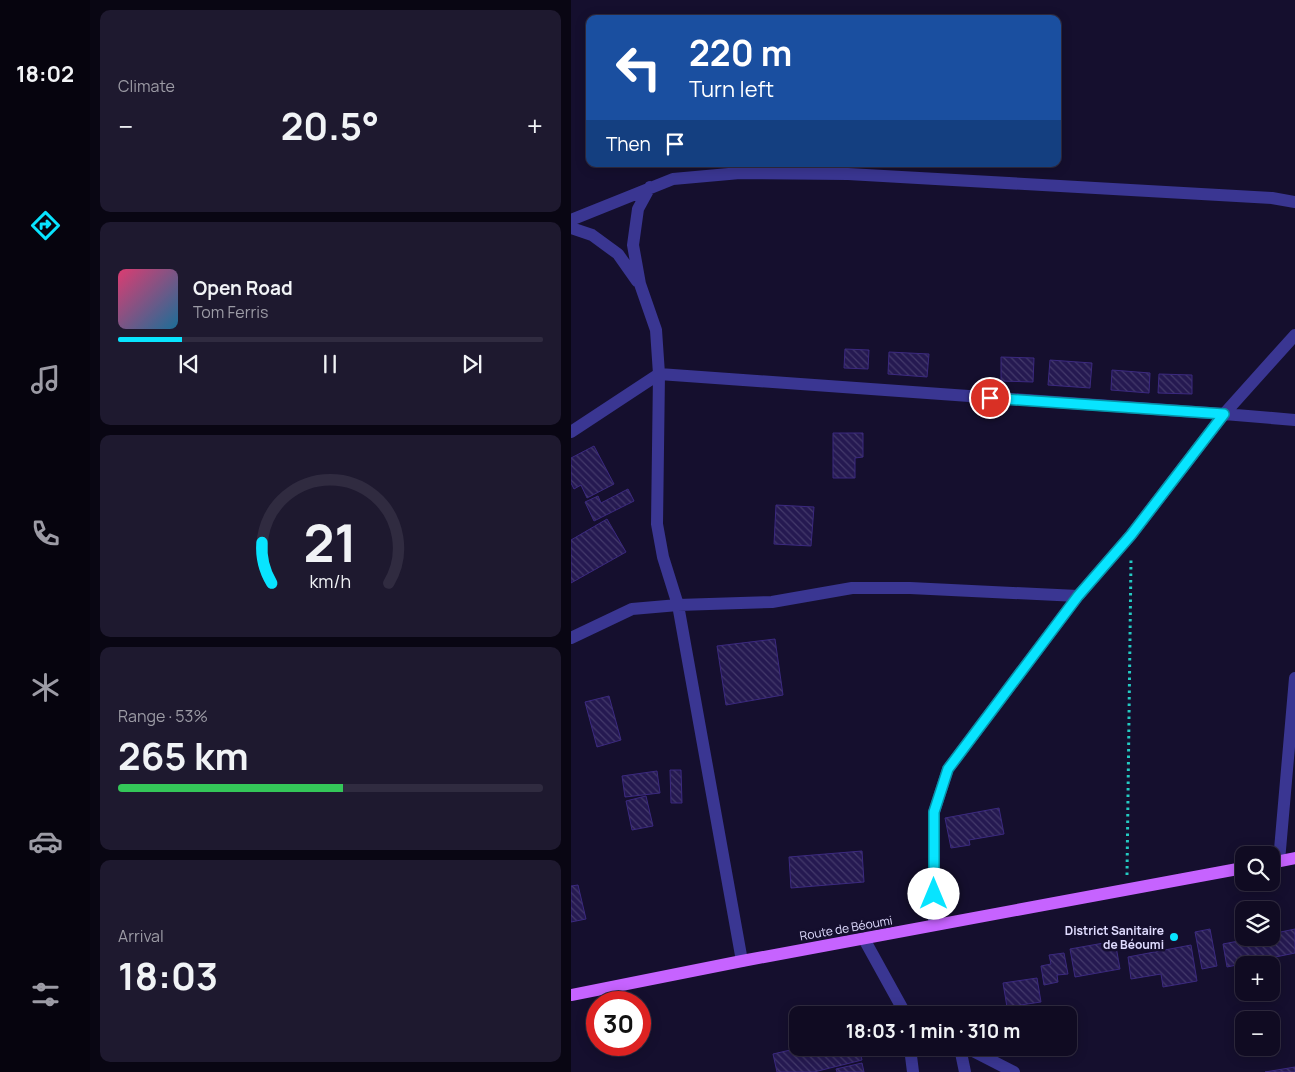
<!DOCTYPE html>
<meta charset="utf-8">
<style>
body{margin:0;font-family:Manrope,sans-serif;background:#1e192f;color:#f1f3f6;height:100vh;display:flex;flex-direction:column;font-size:19px;white-space:nowrap}
*{box-sizing:border-box;margin:0}
p{font-size:16px;color:#9c9ba5}
.icon{flex:none;width:28px;height:28px;fill:none;stroke:currentColor;stroke-width:2;stroke-linecap:round;stroke-linejoin:round}
.map{position:relative;flex:1;overflow:hidden}
.sheet{display:flex;flex-direction:column;gap:10px;padding:10px;background:#090613;width:481px}
.sheet>*{flex:none}
.hud{position:absolute;left:15px;top:15px;width:475px;height:152px;border-radius:10px;box-shadow:0 2px 12px #0003,0 0 0 1px #302b40;background:#1a4fa0;color:#fff;overflow:hidden}
.controls{position:absolute;left:664px;top:846px;display:grid;gap:10px}
.controls a{display:grid;place-items:center;width:45px;height:45px;border-radius:10px;background:#100b22;box-shadow:0 2px 12px #0003,0 0 0 1px #302b40;font-size:25px}
.speed{position:absolute;left:15px;top:991px;display:flex;gap:10px;font-size:25px;font-weight:700;text-align:center}
.speed>*{display:grid;place-content:center;width:65px;height:65px;border-radius:50%;background:#100b22;box-shadow:0 2px 12px #0003,0 0 0 1px #302b40;line-height:1}
.speed .limit{border:8px solid #d22;background:#fff;color:#111}
.pin{position:absolute;display:grid;place-items:center;width:42px;height:42px;color:#fff;margin:-21px;border:2px solid #fff;border-radius:50%;box-shadow:0 1px 5px #0007}
.me{position:absolute;width:55px;margin:-28px;rotate:0deg;stroke-linejoin:round;filter:drop-shadow(0 0 4px #0008)}
.turn{display:flex;align-items:center;gap:18px;height:105px;padding:0 20px;font-size:22px}
.turn .icon{width:65px;height:65px;stroke-width:2.5}
.turn b{display:block;font-size:35px;line-height:42px}
.then{display:flex;align-items:center;height:48px;padding:0 20px;background:#0003;gap:10px;font-size:19px}
.big{font-size:38px;font-weight:700;line-height:1.1}
.sheet .tile{flex:1;display:flex;flex-direction:column;justify-content:center;gap:8px;min-width:0;padding:0 18px;border-radius:10px;background:#1e192f}
.sheet .dial{align-items:center;gap:0}
.dial svg{height:130px;overflow:visible;fill:none;stroke:#302b40;stroke-width:7;stroke-linecap:round;text-anchor:middle}
.dial text{fill:#f1f3f6;stroke:none}
.song{display:flex;align-items:center;gap:15px}
.cover{width:60px;height:60px;border-radius:8px;background:linear-gradient(135deg,hsl(340 70% 55%),hsl(200 70% 35%))}
.played{height:5px;border-radius:2px;background:linear-gradient(90deg,#08e4ff 15%,#302b40 15%)}
.keys{display:flex;justify-content:space-around;direction:ltr}
.heat{display:flex;justify-content:space-between;align-items:center;font-size:28px;direction:ltr}
.charge{height:8px;border-radius:4px;background:linear-gradient(90deg,#34c759 53%,#302b40 0)}
.trip{position:absolute;left:218px;top:1006px;width:288px;height:50px;border-radius:10px;background:#100b22;box-shadow:0 2px 12px #0003,0 0 0 1px #302b40;font-weight:700;line-height:50px;text-align:center}
main{display:flex;flex:1;min-height:0}
.tab-bar{display:flex;flex-direction:column;width:90px;justify-content:space-around;align-items:center;background:#06040e;color:#9c9ba5}
.tab-bar .icon{width:35px;height:35px}
.tab-bar .on{color:#08e4ff}
.tab-bar b{font-size:22px;color:#f1f3f6}
.map>svg:first-child{display:block}
</style>
<main>
<nav class="tab-bar">
<b>18:02</b>
<svg class="icon on" aria-label="directions" viewBox="0 0 24 24"><path d="M12 3l9 9-9 9-9-9zM9 14v-3h6M13 9l2 2-2 2"/></svg>
<svg class="icon" aria-label="music" viewBox="0 0 24 24"><path d="M9 18V5l10-2v13"/><circle cx="6" cy="18" r="3"/><circle cx="16" cy="16" r="3"/></svg>
<svg class="icon" aria-label="phone" viewBox="0 0 24 24"><path d="M5 4h4l2 5-3 2q2 4 5 5l2-3 5 2v4C11 20 4 13 5 4z"/></svg>
<svg class="icon" aria-label="climate" viewBox="0 0 24 24"><path d="M12 3v18M4 7l16 10M4 17L20 7"/></svg>
<svg class="icon" aria-label="car" viewBox="0 0 24 24"><path d="M5 17H2v-5l4-1 3-4h7l3 4 3 1v5h-3M9 17h6M6 11h13"/><circle cx="7" cy="17" r="2"/><circle cx="17" cy="17" r="2"/></svg>
<svg class="icon" aria-label="filters" viewBox="0 0 24 24"><path d="M4 7h16M4 17h16"/><circle cx="9" cy="7" r="2"/><circle cx="15" cy="17" r="2"/></svg>
</nav>
<section class="sheet">
<div class="tile"><p>Climate</p>
<div class="heat"><a>−</a><b class="big">20.5°</b><a>+</a></div>
</div>
<div class="tile">
<div class="song"><i class="cover"></i><div><b>Open Road</b><p>Tom Ferris</p></div></div>
<div class="played"></div>
<div class="keys"><svg class="icon" aria-label="previous" viewBox="0 0 24 24"><path d="M18 5L8 12l10 7zM5 5v14"/></svg><svg class="icon" aria-label="pause" viewBox="0 0 24 24"><path d="M8 5v14M16 5v14"/></svg><svg class="icon" aria-label="next" viewBox="0 0 24 24"><path d="M6 5l10 7-10 7zM19 5v14"/></svg></div>
</div>
<div class="tile dial"><svg viewBox="0 0 100 80">
<path d="M14 69A42 42 0 1 1 86 69"/>
<path d="M14 69A42 42 0 0 1 8 44" stroke="#08e4ff"/>
<text x="50" y="56" font-size="32" font-weight="700">21</text>
<text x="50" y="72" font-size="11">km/h</text>
</svg></div>
<div class="tile"><p>Range · 53%</p><b class="big">265 km</b><div class="charge"></div></div>
<div class="tile"><p>Arrival</p><b class="big">18:03</b></div>
</section>
<div class="map">
<svg width="724" height="1072" viewBox="0 0 724 1072">
<defs>
<pattern id="building-back-hatch" width="6" height="6" patternUnits="userSpaceOnUse" patternTransform="scale(1.25)"><rect width="6" height="6" fill="#251951"/><path d="M-1 5l2 2M0 0l6 6M5-1l2 2" fill="none" stroke="#443a6b"/></pattern>
</defs>
<rect width="100%" height="100%" fill="#150f2e"/>
<path fill="url(#building-back-hatch)" stroke="#3b297f" d="M274,349L298,350L297,369L273,368Z
M318,352L358,354L356,377L317,374Z
M430,357L463,358L462,382L430,381Z
M479,360L521,363L519,388L477,385Z
M541,370L579,373L578,393L540,390Z
M588,374L621,375V394L587,393Z
M262,433H292V457L284,458V478H262Z
M23,446L43,484L16,498L10,485L3,489L0,483V458Z
M57,489L63,501L23,521L14,502L27,496L30,503Z
M205,505L243,507L240,546L203,544Z
M36,519L55,552L0,583V540Z
M204,639L212,695L155,705L146,646Z
M38,696L50,740L26,747L14,702Z
M99,770H110L111,803H100Z
M86,771L89,793L54,797L51,776Z
M75,796L82,826L61,830L55,801Z
M428,808L433,834L398,840L399,845L380,848L374,818Z
M291,851L293,882L220,888L218,857Z
M7,885L15,919L0,922V886Z
M639,929L646,966L631,969L624,932Z
M724,929V953L656,967L652,944L683,938H700V934Z
M544,941L549,969L504,977L499,949Z
M620,945L626,981L592,987L590,974L560,979L557,957Z
M493,953L497,974L486,975L487,982L473,985L470,966L480,964L478,955Z
M466,978L470,1002L436,1007L432,983Z
M228,1048H288L291,1060L243,1072H206L202,1054Z
M291,1063L293,1072H266L265,1069Z
M724,1067V1072H694Z"/>
<g fill="none" stroke-linecap="round" stroke-linejoin="round">
<path stroke="#24cbc3" stroke-width="3" stroke-dasharray="2.5 4" stroke-linecap="butt" d="M556,875L560,559"/>
<path stroke="#3a3692" stroke-width="12" d="M79,187L67,209L62,245L69,284L85,330L88,374L86,524L92,557L107,605L171,961
M0,220L102,179L169,173L277,174L701,198L724,202
M0,228L21,235L47,254L66,281
M0,432L88,374L653,414L724,420
M0,638L61,609L107,605L201,602L281,588H339L507,596
M708,861L724,678
M363,925V812L377,769L507,596L560,535L653,414L724,335
M293,939L335,1015
M339,1048L342,1072
M389,1048L394,1072
M396,1048L443,1072"/>
<path stroke="#c663ff" stroke-width="12" d="M700,863L724,858
M0,995L171,961L672,868"/>
</g>
<g fill="none" stroke-linecap="round" stroke-linejoin="round">
<defs>
<path id="route" d="M363,894V812L377,769L507,596L560,535L653,414L419,398"/>
</defs>
<use href="#route" stroke="#0594a6" stroke-width="12"/>
<use href="#route" stroke="#08e4ff" stroke-width="9"/>
</g>
<circle fill="#08e4ff" stroke="#150f2e" stroke-width="2" cx="603" cy="937" r="5"/>
<g text-anchor="middle" dominant-baseline="central" stroke-width="5" stroke-linejoin="round" paint-order="stroke">
<g font-size="12" fill="#e0dcff" stroke="#150f2e">
<text transform="translate(275 928) rotate(-10)">Route de Béoumi</text>
</g>
<g font-size="12" font-weight="bold" fill="#e0dcff" stroke="#150f2e" text-anchor="end">
<text x="593" y="930">District Sanitaire<tspan x="593" dy="14">de Béoumi</tspan></text>
</g>
</g>
</svg>
<div class="controls">
<a><svg class="icon" aria-label="search" viewBox="0 0 24 24"><circle cx="10" cy="10" r="6"/><path d="M15 15l6 6"/></svg></a>
<a><svg class="icon" aria-label="layers" viewBox="0 0 24 24"><path d="M12 4l9 5-9 5-9-5zM3 14l9 5 9-5"/></svg></a>
<a>+</a>
<a>−</a>
</div>
<div class="speed"><div class="limit">30</div></div>
<div class="pin" style="left:419px;top:398px;background:#d93025"><svg class="icon" aria-label="arrive" viewBox="0 0 24 24"><path d="M6 21V4h12l-3 4 3 4H6"/></svg></div>
<svg class="me" style="left:363px;top:894px" viewBox="-20 -20 40 40"><circle r="19" fill="#fff"/><path d="M0-13L10 11 0 6-10 11z" fill="#08e4ff"/></svg>
<div class="trip">18:03 · 1 min · 310 m</div>
<div class="hud">
<div class="turn"><svg class="icon" aria-label="left" viewBox="0 0 24 24"><path d="M17 20v-9H6M10 6l-5 5 5 5"/></svg><div><b>220 m</b>Turn left</div></div>
<div class="then">Then<svg class="icon" aria-label="arrive" viewBox="0 0 24 24"><path d="M6 21V4h12l-3 4 3 4H6"/></svg></div>
</div>
</div>
</main>
